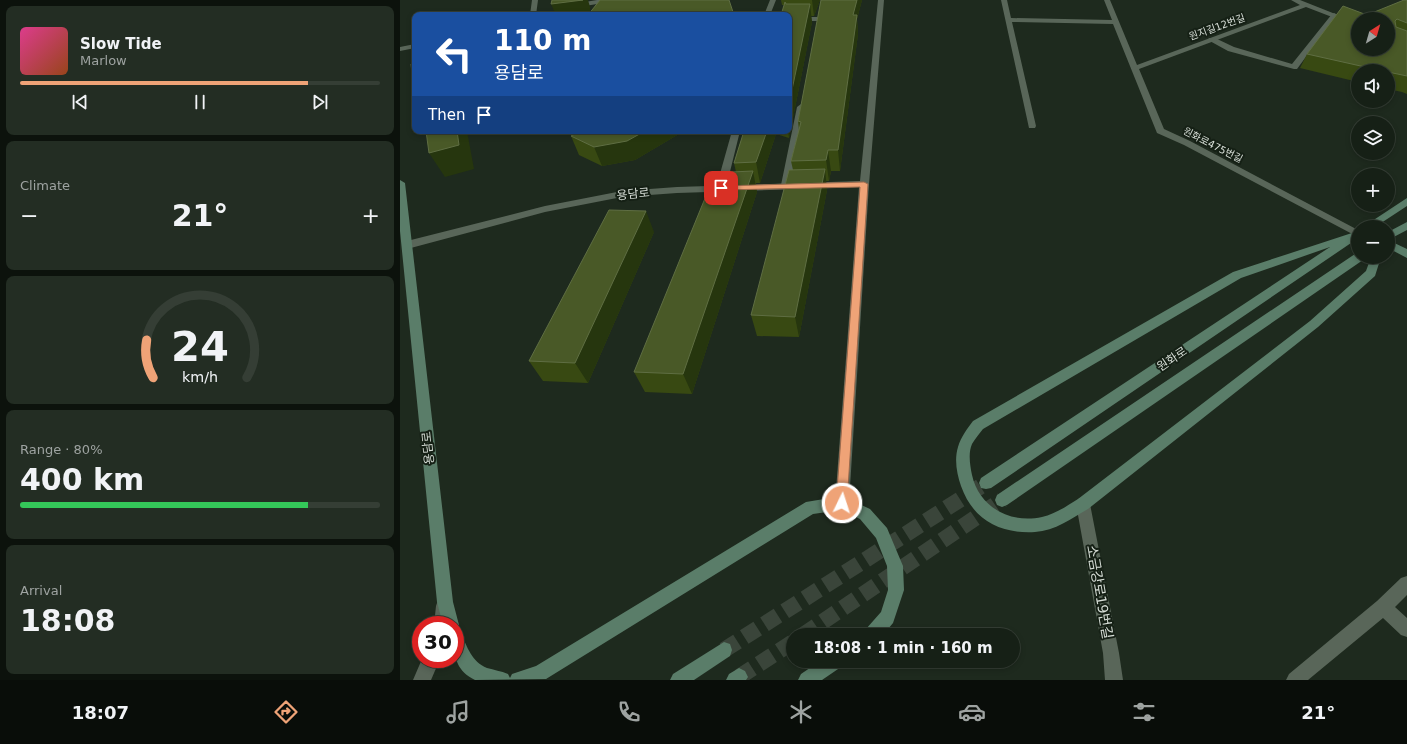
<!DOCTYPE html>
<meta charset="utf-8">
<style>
body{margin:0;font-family:"DejaVu Sans","Noto Sans KR",sans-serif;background:#232d23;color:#f1f3f6;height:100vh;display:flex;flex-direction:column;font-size:15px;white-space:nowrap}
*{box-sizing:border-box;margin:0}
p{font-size:13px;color:#9ea3a1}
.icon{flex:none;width:22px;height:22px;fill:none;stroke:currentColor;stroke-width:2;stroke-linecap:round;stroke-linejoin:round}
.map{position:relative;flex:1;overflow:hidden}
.side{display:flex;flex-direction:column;gap:6px;padding:6px;background:#0c120c;width:400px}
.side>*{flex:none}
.top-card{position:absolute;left:12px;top:12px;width:380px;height:122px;border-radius:8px;box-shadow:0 2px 6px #0003,0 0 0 1px #353e35;background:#1a4fa0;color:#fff;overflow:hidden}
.needle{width:26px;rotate:37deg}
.buttons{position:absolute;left:951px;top:12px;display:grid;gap:8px}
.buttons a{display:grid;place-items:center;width:44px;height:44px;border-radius:50%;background:#162016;box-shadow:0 2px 6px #0003,0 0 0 1px #353e35;font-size:20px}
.speed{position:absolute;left:12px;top:616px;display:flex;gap:8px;font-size:20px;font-weight:700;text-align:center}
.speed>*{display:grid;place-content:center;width:52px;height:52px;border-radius:50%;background:#162016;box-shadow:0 2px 6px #0003,0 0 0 1px #353e35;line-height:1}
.speed .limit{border:6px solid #d22;background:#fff;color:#111}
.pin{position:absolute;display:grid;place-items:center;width:34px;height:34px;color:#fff;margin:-17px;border-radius:8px;box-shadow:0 2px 6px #0006}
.me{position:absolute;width:44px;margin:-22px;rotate:4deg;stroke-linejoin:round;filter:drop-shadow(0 0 3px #0008)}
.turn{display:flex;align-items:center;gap:14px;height:84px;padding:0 16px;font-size:18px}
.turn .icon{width:52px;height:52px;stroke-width:2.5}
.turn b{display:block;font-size:28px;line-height:34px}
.then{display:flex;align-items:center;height:38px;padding:0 16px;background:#0003;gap:8px;font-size:15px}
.big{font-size:30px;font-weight:600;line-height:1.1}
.side .card{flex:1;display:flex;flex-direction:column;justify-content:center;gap:6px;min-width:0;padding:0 14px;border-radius:8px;background:#232d23}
.side .dial{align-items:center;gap:0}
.dial svg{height:104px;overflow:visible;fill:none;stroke:#353e35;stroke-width:7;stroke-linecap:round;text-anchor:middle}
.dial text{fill:#f1f3f6;stroke:none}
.song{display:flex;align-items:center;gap:12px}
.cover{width:48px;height:48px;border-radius:6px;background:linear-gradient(135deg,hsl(330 70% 55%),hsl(20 70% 35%))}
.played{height:4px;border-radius:2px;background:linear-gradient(90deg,#efa377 80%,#353e35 80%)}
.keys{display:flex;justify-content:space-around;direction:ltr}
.heat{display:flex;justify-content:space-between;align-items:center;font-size:22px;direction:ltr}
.charge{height:6px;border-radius:3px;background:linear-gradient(90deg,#34c759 80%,#353e35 0)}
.trip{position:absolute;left:386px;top:628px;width:234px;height:40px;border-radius:20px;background:#162016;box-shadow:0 2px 6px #0003,0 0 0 1px #353e35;font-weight:600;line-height:40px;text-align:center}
.tab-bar{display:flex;height:64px;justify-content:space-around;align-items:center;background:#090d09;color:#9ea3a1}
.tab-bar .icon{width:28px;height:28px}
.tab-bar .current{color:#efa377}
.tab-bar b{font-size:18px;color:#f1f3f6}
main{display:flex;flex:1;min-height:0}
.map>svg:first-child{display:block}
</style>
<main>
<section class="side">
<div class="card">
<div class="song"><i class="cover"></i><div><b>Slow Tide</b><p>Marlow</p></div></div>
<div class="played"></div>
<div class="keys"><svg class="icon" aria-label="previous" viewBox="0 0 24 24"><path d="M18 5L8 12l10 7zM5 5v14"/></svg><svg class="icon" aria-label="pause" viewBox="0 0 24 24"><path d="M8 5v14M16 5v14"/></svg><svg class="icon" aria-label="next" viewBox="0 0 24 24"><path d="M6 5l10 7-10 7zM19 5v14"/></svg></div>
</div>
<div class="card"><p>Climate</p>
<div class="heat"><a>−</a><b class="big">21°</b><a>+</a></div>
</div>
<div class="card dial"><svg viewBox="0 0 100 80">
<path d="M14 69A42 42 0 1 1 86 69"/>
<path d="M14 69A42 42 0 0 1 9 40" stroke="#efa377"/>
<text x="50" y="56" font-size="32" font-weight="700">24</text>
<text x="50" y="72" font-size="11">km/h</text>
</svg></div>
<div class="card"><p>Range · 80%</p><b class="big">400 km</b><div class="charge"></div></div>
<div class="card"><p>Arrival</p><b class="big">18:08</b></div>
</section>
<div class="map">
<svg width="1007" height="680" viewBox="0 0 1007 680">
<rect width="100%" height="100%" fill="#1e2a1e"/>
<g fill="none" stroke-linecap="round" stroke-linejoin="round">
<path stroke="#3a453a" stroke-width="16" stroke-dasharray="16 8" stroke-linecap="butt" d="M403,635L602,500
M324,650L586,483
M339,677L393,642"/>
<path fill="#596659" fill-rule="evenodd" d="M197,0H212L209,2L173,8L170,6L173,4Z
M370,0H376L370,15H364Z
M934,13L936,14V16L897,69H894L828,51L808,40L809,38H815L834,47L892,64L932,14Z
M389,17H418L421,19L418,21H389Z
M401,104L405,107L391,185L386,188L381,185L397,107Z
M332,131H340L326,188L321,191L316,188Z
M44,598L50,600L52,606L50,625H34L36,606L38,600Z
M22,659H40L31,680H13Z"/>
<path fill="#596659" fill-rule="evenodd" d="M132,0H138L136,15H130Z
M478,0H484L469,184L449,503L447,508L442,510L437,508L435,503L459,187L277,193L222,197L145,212L7,249L3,247L2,245L3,243L7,241L145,206L222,191L277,187L460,181Z
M601,0H607L611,18L712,20L704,0H710L737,65L900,5L891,0H900L958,23V27L906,7L739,69L764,129L790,141L958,230V237L784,145L757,133L713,24L612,22L636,126L635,128H629Z
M15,44V48L0,51V47Z
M683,497L688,499L690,504L719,653L723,680H705L703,653L676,504L678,499Z
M1007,576V595L995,607L1007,618V637L1001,635L983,618L908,680H886L889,674L977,601L1001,578Z"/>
<path fill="#5a7d69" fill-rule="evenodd" d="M0,180L5,183L53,602L59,625L56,631L61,633C67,647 72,662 87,668C94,670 101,671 108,674L110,678L112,674L136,666L406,502L442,496L470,509L487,528L503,566L504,590L493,623L483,635H464L466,629L481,612L488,590L487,566L476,538L460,519L441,510L413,514L146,679L75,680C50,667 55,649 55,625H43L37,602L0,231Z
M1007,198V206L975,227H963Z
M1007,222V230L988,240V232Z
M958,231V238L952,240L951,243L591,488L586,489L581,488L579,483L581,478L930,247L841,278L583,429C579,434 575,439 572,444C568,453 570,465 572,475C579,507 610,524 642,517C655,514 667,506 678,499L910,321L966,271L971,257H981L975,276L918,327L688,509C672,518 655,531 635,532C600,534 573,520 561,486C557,474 554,460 558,447C561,437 567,429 573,421L833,272Z
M988,240L1007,249V258L988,248Z
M955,254H958V257H964L963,260L607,505L602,507L597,505L595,500L597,495Z
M324,642L330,644L332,650L330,656L294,680H270L273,674Z
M420,661H444L441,667L422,680H398L401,674Z
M339,668L345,671L348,677L346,680H326L329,674Z"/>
</g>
<path fill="#384912" d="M381,0H420L414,16H411L412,22L389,138L376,134L360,183H356L357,192L292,394L245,392L234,372L326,186L336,172L334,163L344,131H389L384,5H382Z
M421,0H462L457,19L458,34L440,171H431L429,181H426L427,190L399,337L357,336L351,315L393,170L391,161L399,131L398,121Z
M1007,0V94L1002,92L988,89V71H958V82L900,68L907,54L967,15Z
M181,131H284L235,160L202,166L179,155L171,136Z
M254,232L188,383L143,381L129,361Z"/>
<path fill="#26360e" d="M159,0H188L190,7V15H156L151,4Z
M412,0H420L414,16Z
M457,0H462L457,19L458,34L440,171L438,150L453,15Z
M410,4L412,22L389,138L388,131H389V104Z
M57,131H67L74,169L45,177L29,153Z
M245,131H284L235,160L202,166L194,147Z
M367,131H376V134L360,183L356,162Z
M428,150L431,171L429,181L426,160Z
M425,169L427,190L399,337L395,317Z
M353,171L357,192L292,394L283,374Z
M246,211L254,232L188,383L175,363Z"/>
<path fill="#495927" stroke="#5f6e43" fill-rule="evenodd" d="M152,0H183L151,4Z
M200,0H329L334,15H188Z
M421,0H457L453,15H457L438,150H428L426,160L391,161L401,122L398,121Z
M1004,0H1007V23L997,19L995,21L996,27L1007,31V76L988,72V71H983L907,54L943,6L967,15ZM958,19H988V49H958Z
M385,2L386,4H410L389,104V15H381Z
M15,63V91L14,92L11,64Z
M26,131H57L59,145L29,153Z
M181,131H245L227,141L194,147L171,136Z
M344,131H367L356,162L334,163Z
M425,169L395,317L351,315L389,170Z
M353,171L283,374L234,372L310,186H326L331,172Z
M209,210L246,211L175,363L129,361Z"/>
<path fill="#efa377" stroke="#9b6a4d" d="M464,182L468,184L447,503L446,507L442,508L438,507L436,503L460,187L321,190L317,188L321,186Z"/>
<g text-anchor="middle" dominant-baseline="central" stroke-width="4" stroke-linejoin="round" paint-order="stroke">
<g font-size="10" fill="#d7ded7" stroke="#152015">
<text transform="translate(817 27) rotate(-20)">원지길12번길</text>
<text transform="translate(813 145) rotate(27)">원화로475번길</text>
</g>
<g font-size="12" fill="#d7ded7" stroke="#152015">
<text transform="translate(233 194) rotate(-6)">용담로</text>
<text transform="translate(772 359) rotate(-34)">원화로</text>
<text transform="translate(28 448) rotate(-96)">용담로</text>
</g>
<g font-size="14" fill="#d7ded7" stroke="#152015">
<text transform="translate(700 592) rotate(80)">소금강로19번길</text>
</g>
</g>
</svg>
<div class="buttons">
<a><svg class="needle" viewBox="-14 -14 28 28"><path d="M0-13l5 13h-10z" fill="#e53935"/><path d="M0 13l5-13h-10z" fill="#9ea3a1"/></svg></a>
<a><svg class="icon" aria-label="sound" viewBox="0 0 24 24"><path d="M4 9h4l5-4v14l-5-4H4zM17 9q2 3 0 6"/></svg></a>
<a><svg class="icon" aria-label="layers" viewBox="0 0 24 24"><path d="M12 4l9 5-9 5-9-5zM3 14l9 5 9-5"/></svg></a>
<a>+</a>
<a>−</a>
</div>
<div class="speed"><div class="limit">30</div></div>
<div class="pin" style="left:321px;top:188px;background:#d93025"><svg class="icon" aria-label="arrive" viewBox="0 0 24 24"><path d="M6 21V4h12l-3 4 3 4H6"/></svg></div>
<svg class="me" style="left:442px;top:503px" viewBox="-20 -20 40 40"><circle r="17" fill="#efa377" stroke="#fff" stroke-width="3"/><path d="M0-11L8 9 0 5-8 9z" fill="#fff"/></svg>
<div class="trip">18:08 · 1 min · 160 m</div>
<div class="top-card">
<div class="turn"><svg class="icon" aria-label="left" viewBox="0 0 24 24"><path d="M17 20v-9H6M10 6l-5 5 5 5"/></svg><div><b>110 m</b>용담로</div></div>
<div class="then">Then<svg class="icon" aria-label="arrive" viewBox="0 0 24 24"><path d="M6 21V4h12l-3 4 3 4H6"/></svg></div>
</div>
</div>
</main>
<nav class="tab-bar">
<b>18:07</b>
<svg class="icon current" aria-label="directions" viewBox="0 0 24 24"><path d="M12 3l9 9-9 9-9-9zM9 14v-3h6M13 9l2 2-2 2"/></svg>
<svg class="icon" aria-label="music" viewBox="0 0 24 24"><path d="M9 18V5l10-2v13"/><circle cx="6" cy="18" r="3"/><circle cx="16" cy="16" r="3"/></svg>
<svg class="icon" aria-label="phone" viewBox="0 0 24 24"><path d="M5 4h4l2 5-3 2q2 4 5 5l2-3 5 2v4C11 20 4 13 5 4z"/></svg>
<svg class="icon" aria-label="climate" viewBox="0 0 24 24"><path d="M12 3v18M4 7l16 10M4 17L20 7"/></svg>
<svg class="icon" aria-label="car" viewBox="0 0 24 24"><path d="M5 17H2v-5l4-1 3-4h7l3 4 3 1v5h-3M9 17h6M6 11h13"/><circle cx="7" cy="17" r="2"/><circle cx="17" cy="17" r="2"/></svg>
<svg class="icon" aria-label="filters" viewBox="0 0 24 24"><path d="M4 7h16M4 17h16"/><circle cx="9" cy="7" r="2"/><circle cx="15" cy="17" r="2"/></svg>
<b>21°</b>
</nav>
